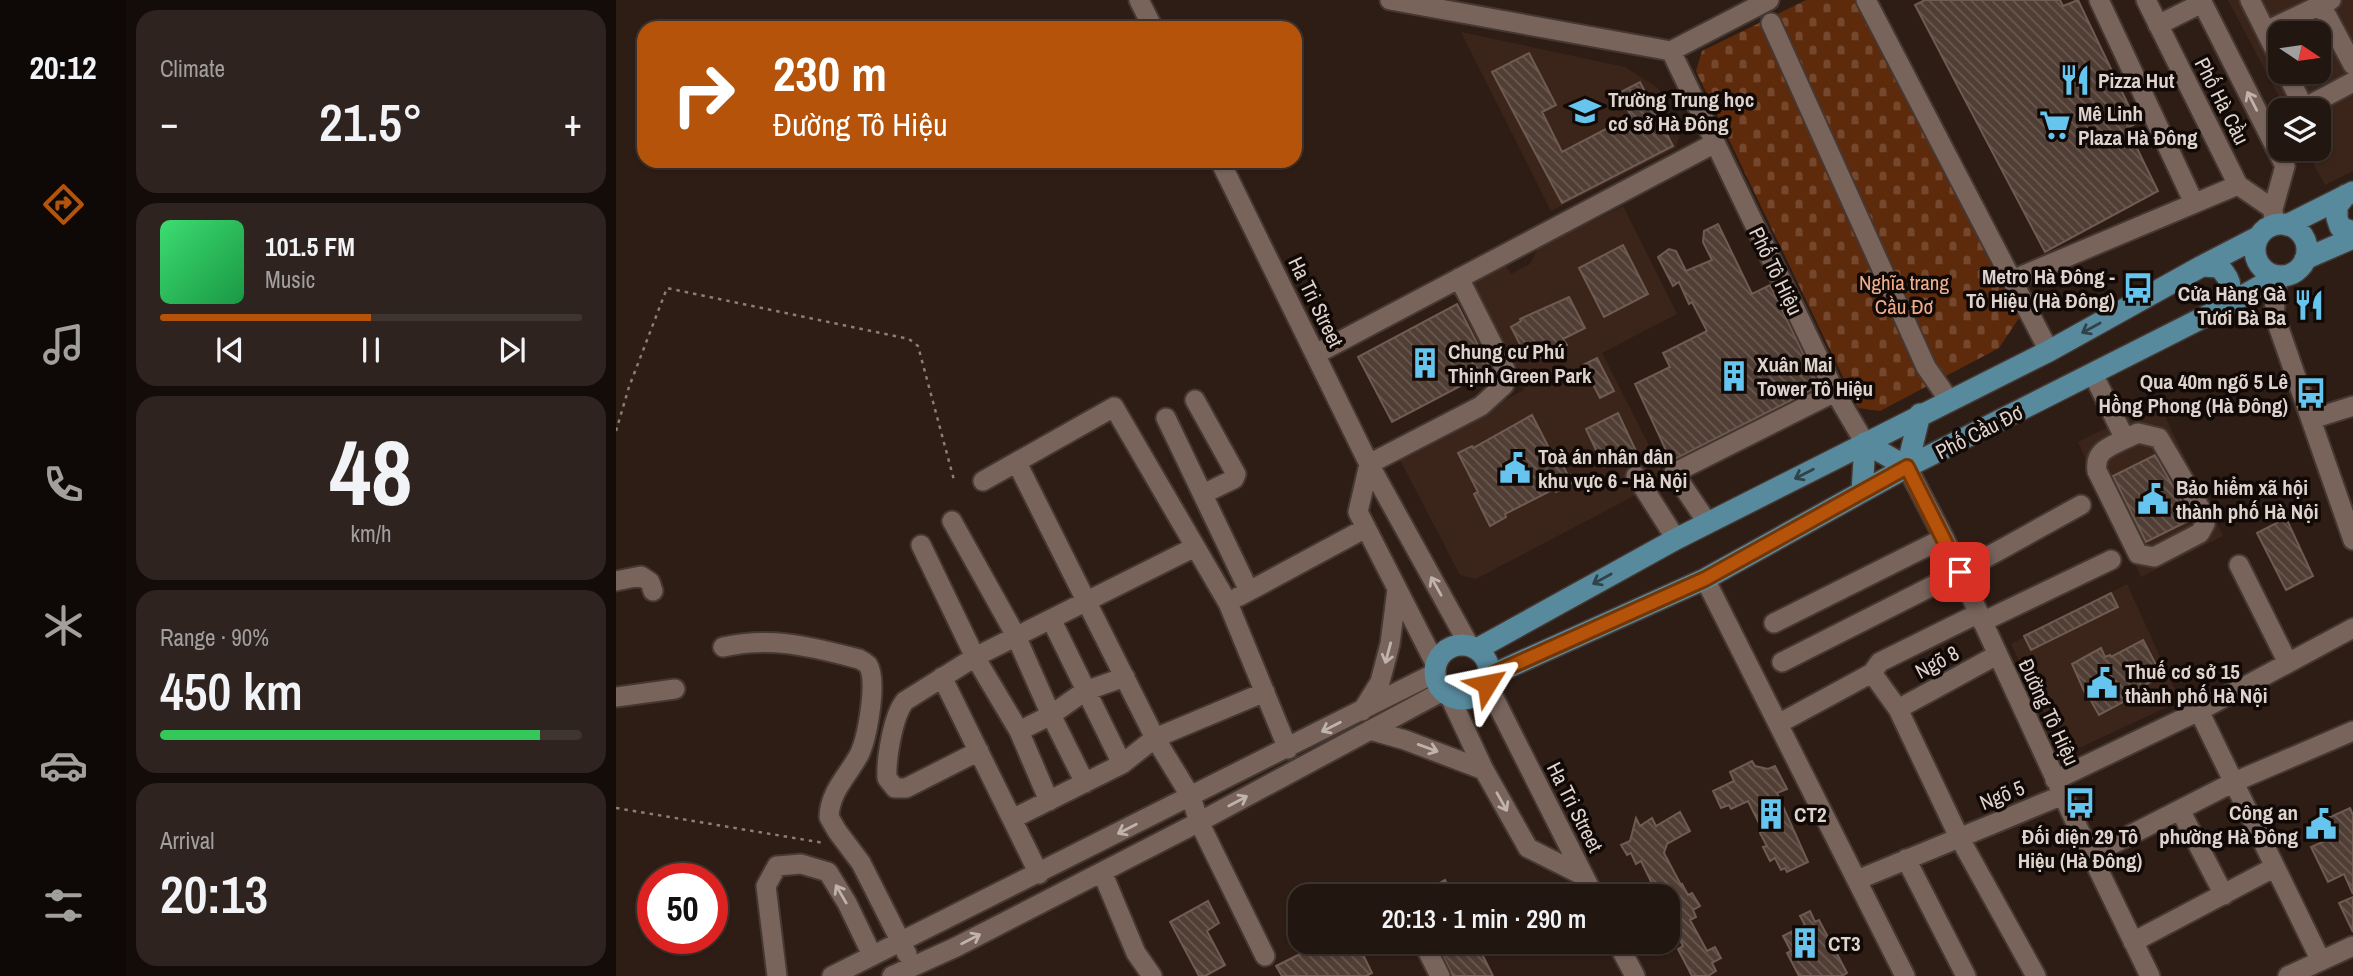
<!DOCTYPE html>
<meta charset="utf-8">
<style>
body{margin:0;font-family:"Archivo Narrow",sans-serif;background:#2e231e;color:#f1f3f6;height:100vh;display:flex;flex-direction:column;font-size:26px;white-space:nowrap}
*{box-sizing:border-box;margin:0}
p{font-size:23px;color:#a29f9f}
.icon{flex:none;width:38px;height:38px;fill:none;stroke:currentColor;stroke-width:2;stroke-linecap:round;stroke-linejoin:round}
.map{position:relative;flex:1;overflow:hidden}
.side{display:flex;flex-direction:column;gap:10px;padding:10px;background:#130c09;width:490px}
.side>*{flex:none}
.top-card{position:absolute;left:21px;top:21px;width:665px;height:147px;border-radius:21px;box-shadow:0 2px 5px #0004,0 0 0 2px #3f3530;background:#b45309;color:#fff;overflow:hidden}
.needle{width:46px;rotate:103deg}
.fabs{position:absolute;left:1652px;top:21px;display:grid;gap:14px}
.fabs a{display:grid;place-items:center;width:63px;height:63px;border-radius:14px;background:#221610;box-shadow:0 2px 5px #0004,0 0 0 2px #3f3530;font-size:35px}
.speed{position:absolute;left:21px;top:863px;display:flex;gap:14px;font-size:35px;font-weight:700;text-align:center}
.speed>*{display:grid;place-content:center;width:91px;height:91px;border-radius:50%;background:#221610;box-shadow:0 2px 5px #0004,0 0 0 2px #3f3530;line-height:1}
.speed .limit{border:10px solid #d22;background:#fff;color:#111}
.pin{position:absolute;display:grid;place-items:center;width:60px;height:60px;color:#fff;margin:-30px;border-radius:14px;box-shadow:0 4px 10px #0006}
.me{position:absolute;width:77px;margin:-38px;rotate:55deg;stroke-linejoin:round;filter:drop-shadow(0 0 5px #0008)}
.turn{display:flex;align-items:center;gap:24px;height:147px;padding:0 21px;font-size:32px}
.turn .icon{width:91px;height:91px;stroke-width:2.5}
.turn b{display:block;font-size:49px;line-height:60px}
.big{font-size:52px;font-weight:600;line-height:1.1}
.side .card{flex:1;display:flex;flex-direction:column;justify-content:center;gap:10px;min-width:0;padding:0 24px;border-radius:21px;background:#2e231e}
.side .dial{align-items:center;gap:0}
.dial b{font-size:91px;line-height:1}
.song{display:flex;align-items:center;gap:21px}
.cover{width:84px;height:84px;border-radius:10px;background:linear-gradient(135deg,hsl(140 70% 55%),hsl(140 70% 35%))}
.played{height:7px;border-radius:4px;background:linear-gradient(90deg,#b45309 50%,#3f3530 50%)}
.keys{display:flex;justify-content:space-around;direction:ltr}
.heat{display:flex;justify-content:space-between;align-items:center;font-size:38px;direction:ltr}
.charge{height:10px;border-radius:5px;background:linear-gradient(90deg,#34c759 90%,#3f3530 0)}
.trip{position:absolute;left:672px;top:884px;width:392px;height:70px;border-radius:21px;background:#221610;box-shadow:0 2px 5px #0004,0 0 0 2px #3f3530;font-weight:600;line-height:70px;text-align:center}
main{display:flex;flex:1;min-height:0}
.tab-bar{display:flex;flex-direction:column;width:126px;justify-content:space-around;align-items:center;background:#0e0906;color:#a29f9f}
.tab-bar .icon{width:49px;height:49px}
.tab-bar .active{color:#b45309}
.tab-bar b{font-size:32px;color:#f1f3f6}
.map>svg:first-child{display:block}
</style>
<main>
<nav class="tab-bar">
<b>20:12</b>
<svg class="icon active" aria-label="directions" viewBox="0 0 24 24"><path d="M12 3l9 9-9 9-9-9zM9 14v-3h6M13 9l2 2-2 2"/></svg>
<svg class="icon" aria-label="music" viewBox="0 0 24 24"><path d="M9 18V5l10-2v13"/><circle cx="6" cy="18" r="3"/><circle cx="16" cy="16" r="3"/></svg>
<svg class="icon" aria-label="phone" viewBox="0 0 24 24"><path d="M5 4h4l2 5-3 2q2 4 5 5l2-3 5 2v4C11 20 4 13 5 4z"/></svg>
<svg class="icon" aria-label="climate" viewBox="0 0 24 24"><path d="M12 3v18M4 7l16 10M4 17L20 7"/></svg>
<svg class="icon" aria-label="car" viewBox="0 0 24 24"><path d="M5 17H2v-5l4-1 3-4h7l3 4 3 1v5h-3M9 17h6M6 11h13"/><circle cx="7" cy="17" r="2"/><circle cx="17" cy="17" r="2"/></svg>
<svg class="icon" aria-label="filters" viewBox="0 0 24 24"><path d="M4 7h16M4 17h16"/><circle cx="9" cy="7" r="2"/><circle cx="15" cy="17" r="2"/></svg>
</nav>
<section class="side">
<div class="card"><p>Climate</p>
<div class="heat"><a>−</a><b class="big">21.5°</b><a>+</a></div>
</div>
<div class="card">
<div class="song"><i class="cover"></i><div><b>101.5 FM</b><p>Music</p></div></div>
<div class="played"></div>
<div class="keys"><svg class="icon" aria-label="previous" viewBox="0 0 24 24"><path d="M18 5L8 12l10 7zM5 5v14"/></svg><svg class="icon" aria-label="pause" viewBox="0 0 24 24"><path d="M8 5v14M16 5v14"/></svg><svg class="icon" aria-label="next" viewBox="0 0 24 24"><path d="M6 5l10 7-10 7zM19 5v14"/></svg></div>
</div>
<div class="card dial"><b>48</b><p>km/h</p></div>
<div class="card"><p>Range · 90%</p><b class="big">450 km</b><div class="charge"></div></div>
<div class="card"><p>Arrival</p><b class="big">20:13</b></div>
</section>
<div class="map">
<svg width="1737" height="976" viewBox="0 0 1737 976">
<defs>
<pattern id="cemetery-stones" width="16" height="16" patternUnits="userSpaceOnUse" patternTransform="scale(1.75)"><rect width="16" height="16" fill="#5e2a0c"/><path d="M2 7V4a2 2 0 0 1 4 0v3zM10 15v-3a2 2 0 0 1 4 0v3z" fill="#75482e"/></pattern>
<pattern id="building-back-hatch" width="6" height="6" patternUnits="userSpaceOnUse" patternTransform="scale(1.75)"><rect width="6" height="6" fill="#503e35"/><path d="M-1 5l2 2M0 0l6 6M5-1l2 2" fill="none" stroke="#695951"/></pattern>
</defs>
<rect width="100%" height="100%" fill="#2e1d15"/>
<path fill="#3b251a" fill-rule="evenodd" d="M1612,0H1737V171L1709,185L1690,149H1703V110H1670ZM1664,33H1703V72H1664Z
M845,32L1009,67L1042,88L1064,134L1060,148L935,211Z
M1007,206L1061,314L986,353L1050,479L860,579L844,575L782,456L908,390L853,284L890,266L895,274L914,264L922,248Z
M1542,402L1607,536L1525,577L1462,442Z
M1511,584L1564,701L1463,748L1442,741L1395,644Z"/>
<path fill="url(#cemetery-stones)" d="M1190,0H1240L1403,318L1383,348L1264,411L1242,408L1080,71L1086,51Z"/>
<path fill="url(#building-back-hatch)" stroke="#6f5b52" stroke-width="2" d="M1309,0H1444L1447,6L1462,0L1521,123L1511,128L1542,191L1429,252L1299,5Z
M913,53L940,105L926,112L946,152L1015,116L1003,93L1024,82L1057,146L946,203L876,72Z
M1102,224L1136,294L1154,285L1203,386L1055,461L1019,384L1054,367L1047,353L1091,331L1076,302L1073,304L1063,282L1057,286L1042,257L1053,249L1060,251L1070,271L1096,260L1087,242L1088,231Z
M1007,245L1032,294L988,317L963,268Z
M953,297L969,328L947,339L951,345L925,358L923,354L912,360L895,327L905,321L904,319Z
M841,304L875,370L776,422L742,357Z
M981,358L998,391L984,398L967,365Z
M1002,413L1020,451L988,467L970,429Z
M916,415L936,454L940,452L956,483L940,492L938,489L889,514L890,517L874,526L858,494L862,492L842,453L856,446L857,448Z
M1539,455L1576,519L1530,542L1497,476Z
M1670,518L1697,576L1670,590L1641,533Z
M1495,593L1502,607L1415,650L1408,636Z
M1527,640L1546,676L1508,696L1511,700L1483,715L1474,699L1472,700L1456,664L1485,648L1489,657L1494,655L1495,657Z
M1136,761L1139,766L1152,769L1159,766L1171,789L1161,793L1192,862L1171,872L1169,868L1165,870L1159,858L1154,861L1147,847L1151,846L1144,833L1147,831L1132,801L1115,809L1113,805L1105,808L1097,791L1118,781L1114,772Z
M1734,808L1737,815V894L1728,874L1712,882L1695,847L1711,840L1703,822Z
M1064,812L1074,831L1051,844L1048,853L1065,885L1066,884L1072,895L1076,893L1084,906L1077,910L1080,917L1074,920L1091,951L1099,947L1105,958L1096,963L1100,971L1092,976H1076L1062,949L1067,946L1052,915V896H1042L1025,861L1020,864L1015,853L1011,855L1005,845L1014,841L1020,818L1024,826L1036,818L1040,826Z
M829,880L837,896H801Z
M1737,897V932L1723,903Z
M592,901L603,923L591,931L609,965L589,976H583L554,922Z
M1194,911L1199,922L1203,920L1231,973L1226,976H1183L1171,953L1175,951L1167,936L1189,925L1184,916Z
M708,942H741L756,973L750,976H666L660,966Z
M820,942H860L877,976H837Z"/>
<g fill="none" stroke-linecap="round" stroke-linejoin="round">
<defs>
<path id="minor" d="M523,0L537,28
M774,0L1055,51L1153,0
M1250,0L1433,351
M1483,0L1578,203
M1530,0L1622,185L1657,209
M1585,0L1669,166L1657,209L1658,225
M1634,0L1664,60
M1705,5L1737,65
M1155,23L1310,367L1333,400
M1542,25L1586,3
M1650,31L1715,0
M1055,51L1219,392L1249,443
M1670,72L1688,108L1737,82
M604,161L753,464L853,645
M1662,276L1658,314L1737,540
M1396,280L1622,185
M700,354L1099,143
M1477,374L1509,439C1493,447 1478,451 1481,471L1522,554L1538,557L1584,533L1589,524L1587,513L1543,438L1522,433L1509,439
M579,400L620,474L618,479L587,494
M550,418L633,591
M1696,419L1737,406
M401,463L539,738L575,797L583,822L649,956
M753,464L865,406L888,385L889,369L843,278
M753,464L742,512L820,665
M1291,467L1328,538L1464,832L1534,976
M1020,476L1060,539
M367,481L498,407L612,603L672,749
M336,521L400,636L435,715L469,783
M1091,522L1058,473L1219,392
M305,545L359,657L403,731
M1623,565L1672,663
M1089,579L1289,976
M0,581L25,576L34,582L37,591
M622,597L750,528
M435,619L506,764
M1366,622L1495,560
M1158,623L1328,538
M107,647C157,636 195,647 243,659C247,661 249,662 252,665C262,681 251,739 243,755C231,777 214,791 213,817L221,831L245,863L291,954
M1166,662L1344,572L1465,505
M1256,673L1264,662L1363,613
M326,677L423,874
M871,684L978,896
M0,697L59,689
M834,697L868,770L912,848L968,876
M1282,709L1381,655
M746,711L764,682L774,644L781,589
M1583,711L1705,961
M1162,724L1256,673L1282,709L1343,837L1420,976
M754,730L789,740L868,770
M363,751L290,788H279L271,778C270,759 277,715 289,701L359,657L579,547
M1439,780L1583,711L1737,628
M433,801L403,731L435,715L469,691L509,677
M1564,810L1608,895
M396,819L506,764L539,738L649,692
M1475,855L1618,782L1737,731
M1290,859L1350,976
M486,872L520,953L536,976
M1241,880L1447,795
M807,942L824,976
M1001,942L1019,976
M1517,942L1659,867
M161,976L150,886L161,866L185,864L212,872L231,903L256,955
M216,976L819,673
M276,976L340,947L583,822L827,691
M1672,976L1737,946"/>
<path id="major" d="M1730,195L1721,206V218L1724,227L1737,232
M1639 250a26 26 0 1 1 52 0a26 26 0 1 1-52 0Z
M1671,225L1737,192
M1689,259L1737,238
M1586,266L1603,267C1619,283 1616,292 1604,309
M1249,443L1291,467
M1291,467L1304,414
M1246,492L1249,443
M819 672a27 27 0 1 1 54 0a27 27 0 1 1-54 0Z
M861,649L1060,539L1433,351L1586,266L1642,237
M873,676L1089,579L1291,467L1604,309L1662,276"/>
</defs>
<use href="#minor" stroke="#453833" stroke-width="23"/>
<use href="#major" stroke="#453833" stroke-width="24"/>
<path stroke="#8c7d77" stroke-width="2.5" stroke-dasharray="3.5 5" stroke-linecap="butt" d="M0,431L13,387L51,288L293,339L302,346L338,480
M0,808L208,843"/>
<use href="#minor" stroke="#78645b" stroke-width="19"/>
<use href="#major" stroke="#588a9e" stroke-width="21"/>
</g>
<defs><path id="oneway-shaft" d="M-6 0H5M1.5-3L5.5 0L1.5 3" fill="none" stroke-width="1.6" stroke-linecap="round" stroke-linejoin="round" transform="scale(1.75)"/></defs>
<g stroke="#c0b2ac">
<use href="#oneway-shaft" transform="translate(1636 101) rotate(-117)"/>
<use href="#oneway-shaft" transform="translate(820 586) rotate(-119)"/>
<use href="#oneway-shaft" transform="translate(772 653) rotate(105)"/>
<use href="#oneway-shaft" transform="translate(715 727) rotate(153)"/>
<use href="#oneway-shaft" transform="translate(812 748) rotate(20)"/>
<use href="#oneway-shaft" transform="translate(622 801) rotate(-28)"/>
<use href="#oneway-shaft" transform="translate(886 802) rotate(61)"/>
<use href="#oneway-shaft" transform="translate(511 829) rotate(153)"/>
<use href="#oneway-shaft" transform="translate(225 894) rotate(-120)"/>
<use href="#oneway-shaft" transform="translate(355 939) rotate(-27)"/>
</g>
<g stroke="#31434a">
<use href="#oneway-shaft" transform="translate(1475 328) rotate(151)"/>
<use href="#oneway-shaft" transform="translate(1188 474) rotate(153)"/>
<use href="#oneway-shaft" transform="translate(986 579) rotate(151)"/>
</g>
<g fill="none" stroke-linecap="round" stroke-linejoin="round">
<defs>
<path id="route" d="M871,684L873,676L1089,579L1291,467L1344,572"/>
</defs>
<use href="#route" stroke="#753606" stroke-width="18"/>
<use href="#route" stroke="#b45309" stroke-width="12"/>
</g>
<defs>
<symbol id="restaurant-bare" viewBox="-9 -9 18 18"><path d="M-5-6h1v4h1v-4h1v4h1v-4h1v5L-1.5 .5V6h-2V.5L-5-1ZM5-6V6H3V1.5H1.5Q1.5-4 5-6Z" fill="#65c5ee" stroke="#110906" stroke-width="2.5" paint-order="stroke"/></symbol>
<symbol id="school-bare" viewBox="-9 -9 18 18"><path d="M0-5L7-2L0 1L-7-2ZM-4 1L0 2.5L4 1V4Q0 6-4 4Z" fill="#65c5ee" stroke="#110906" stroke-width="2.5" paint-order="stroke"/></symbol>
<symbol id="supermarket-bare" viewBox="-9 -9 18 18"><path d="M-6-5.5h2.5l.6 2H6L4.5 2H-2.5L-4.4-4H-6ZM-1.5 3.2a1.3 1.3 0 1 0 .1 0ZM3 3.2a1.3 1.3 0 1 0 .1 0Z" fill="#65c5ee" stroke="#110906" stroke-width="2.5" paint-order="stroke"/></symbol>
<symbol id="bus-bare" viewBox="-9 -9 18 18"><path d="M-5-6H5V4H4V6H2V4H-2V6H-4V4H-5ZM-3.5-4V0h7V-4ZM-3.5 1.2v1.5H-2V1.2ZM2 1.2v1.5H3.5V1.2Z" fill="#65c5ee" stroke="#110906" stroke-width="2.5" paint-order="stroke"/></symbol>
<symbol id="building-bare" viewBox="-9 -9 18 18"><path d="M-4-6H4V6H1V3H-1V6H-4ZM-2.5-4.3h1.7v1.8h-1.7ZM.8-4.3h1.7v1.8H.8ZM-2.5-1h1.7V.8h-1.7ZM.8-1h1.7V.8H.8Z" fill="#65c5ee" stroke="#110906" stroke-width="2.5" paint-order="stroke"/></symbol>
<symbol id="civic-bare" viewBox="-9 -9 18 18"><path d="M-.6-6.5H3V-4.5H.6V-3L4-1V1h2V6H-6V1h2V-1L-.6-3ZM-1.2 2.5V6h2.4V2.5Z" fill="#65c5ee" stroke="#110906" stroke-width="2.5" paint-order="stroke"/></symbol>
</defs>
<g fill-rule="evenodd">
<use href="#restaurant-bare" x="1437" y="58" width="44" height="44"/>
<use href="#school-bare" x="947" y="89" width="44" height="44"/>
<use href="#supermarket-bare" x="1417" y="103" width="44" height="44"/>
<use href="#bus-bare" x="1500" y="266" width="44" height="44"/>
<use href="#restaurant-bare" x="1671" y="283" width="44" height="44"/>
<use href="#building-bare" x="787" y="341" width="44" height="44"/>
<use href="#building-bare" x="1096" y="354" width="44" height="44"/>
<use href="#bus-bare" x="1673" y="371" width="44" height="44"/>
<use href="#civic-bare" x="877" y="446" width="44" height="44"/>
<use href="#civic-bare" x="1515" y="477" width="44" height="44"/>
<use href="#civic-bare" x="1464" y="661" width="44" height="44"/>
<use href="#bus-bare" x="1442" y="781" width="44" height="44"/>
<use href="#building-bare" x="1133" y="792" width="44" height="44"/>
<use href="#civic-bare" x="1683" y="802" width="44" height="44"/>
<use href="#building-bare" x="1167" y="921" width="44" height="44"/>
</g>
<g text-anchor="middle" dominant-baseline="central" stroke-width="7" stroke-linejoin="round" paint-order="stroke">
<g font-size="21" font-weight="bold" fill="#dfd3ce" stroke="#110906" text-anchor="start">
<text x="1482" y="80">Pizza Hut</text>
<text x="992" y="99">Trường Trung học<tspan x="992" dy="24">cơ sở Hà Đông</tspan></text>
<text x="1462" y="113">Mê Linh<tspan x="1462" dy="24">Plaza Hà Đông</tspan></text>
<text x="1499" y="276" text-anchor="end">Metro Hà Đông -<tspan x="1499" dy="24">Tô Hiệu (Hà Đông)</tspan></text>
<text x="1670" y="293" text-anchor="end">Cửa Hàng Gà<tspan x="1670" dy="24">Tươi Bà Ba</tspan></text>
<text x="832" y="351">Chung cư Phú<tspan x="832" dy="24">Thịnh Green Park</tspan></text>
<text x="1141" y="364">Xuân Mai<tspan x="1141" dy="24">Tower Tô Hiệu</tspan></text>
<text x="1672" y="381" text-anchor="end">Qua 40m ngõ 5 Lê<tspan x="1672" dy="24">Hồng Phong (Hà Đông)</tspan></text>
<text x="922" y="456">Toà án nhân dân<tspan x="922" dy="24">khu vực 6 - Hà Nội</tspan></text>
<text x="1560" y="487">Bảo hiểm xã hội<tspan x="1560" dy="24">thành phố Hà Nội</tspan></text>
<text x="1509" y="671">Thuế cơ sở 15<tspan x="1509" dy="24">thành phố Hà Nội</tspan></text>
<text x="1682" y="812" text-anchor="end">Công an<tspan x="1682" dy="24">phường Hà Đông</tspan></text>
<text x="1178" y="814">CT2</text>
<text x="1464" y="836" text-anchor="middle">Đối diện 29 Tô<tspan x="1464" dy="24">Hiệu (Hà Đông)</tspan></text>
<text x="1212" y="943">CT3</text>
</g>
<g font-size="21" fill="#dfd3ce" stroke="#110906">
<text transform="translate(1606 101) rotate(63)">Phố Hà Cầu</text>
<text transform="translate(1160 271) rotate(64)">Phố Tô Hiệu</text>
<text transform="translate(700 302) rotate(64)">Ha Tri Street</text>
<text transform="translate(1363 432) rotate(-27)">Phố Cầu Đơ</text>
<text transform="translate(1321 662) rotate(-28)">Ngõ 8</text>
<text transform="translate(1433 712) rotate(65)">Đường Tô Hiệu</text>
<text transform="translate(1386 795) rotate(-22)">Ngõ 5</text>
<text transform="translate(959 807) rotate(63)">Ha Tri Street</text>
</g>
<g font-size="21" fill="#f1ae8e" stroke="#110906">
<text x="1288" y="282">Nghĩa trang<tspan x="1288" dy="24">Cầu Đơ</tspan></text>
</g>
</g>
</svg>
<div class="fabs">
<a><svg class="needle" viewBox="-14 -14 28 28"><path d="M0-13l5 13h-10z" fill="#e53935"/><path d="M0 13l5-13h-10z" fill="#a29f9f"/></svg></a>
<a><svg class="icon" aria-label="layers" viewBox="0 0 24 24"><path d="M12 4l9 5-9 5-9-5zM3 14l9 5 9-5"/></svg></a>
</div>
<div class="speed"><div class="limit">50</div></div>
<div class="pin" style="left:1344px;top:572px;background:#d93025"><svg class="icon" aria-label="arrive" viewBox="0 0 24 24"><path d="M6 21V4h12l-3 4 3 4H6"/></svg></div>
<svg class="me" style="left:871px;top:684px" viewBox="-20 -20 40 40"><path d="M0-17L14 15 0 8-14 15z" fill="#b45309" stroke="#fff" stroke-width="4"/></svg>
<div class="trip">20:13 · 1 min · 290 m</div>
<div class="top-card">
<div class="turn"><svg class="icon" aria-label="right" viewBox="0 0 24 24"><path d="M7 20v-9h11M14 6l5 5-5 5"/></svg><div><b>230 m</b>Đường Tô Hiệu</div></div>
</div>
</div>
</main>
